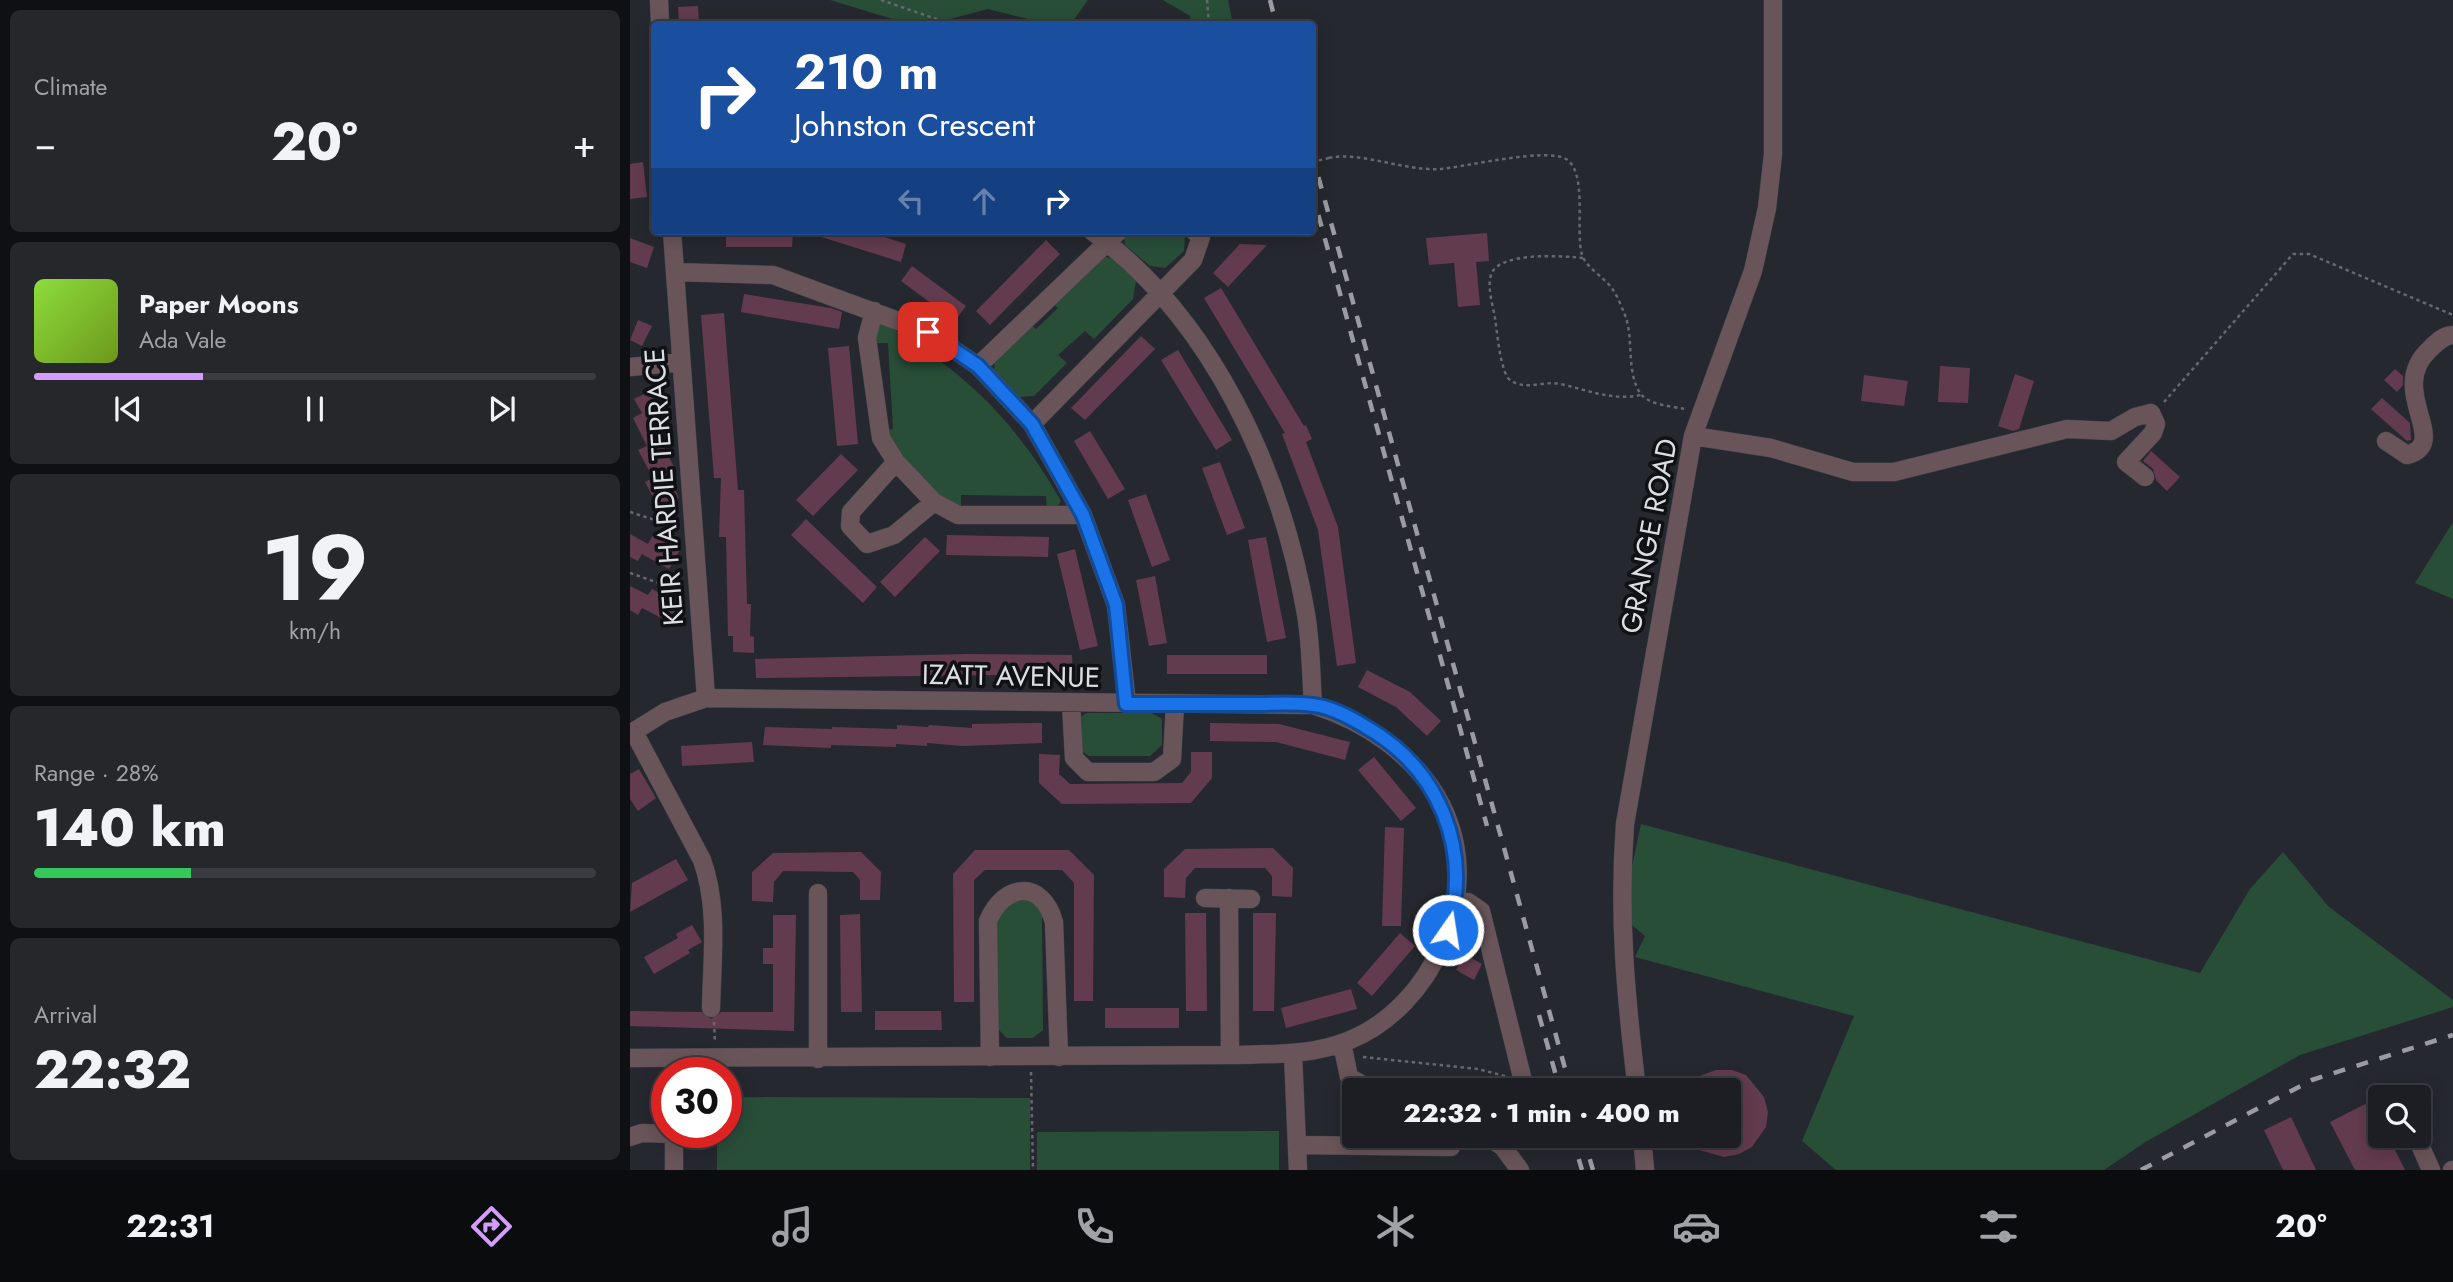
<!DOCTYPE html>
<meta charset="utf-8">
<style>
body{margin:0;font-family:Jost,sans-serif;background:#25272b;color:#f1f3f6;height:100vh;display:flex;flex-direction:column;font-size:26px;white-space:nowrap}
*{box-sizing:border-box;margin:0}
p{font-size:23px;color:#a0a2a6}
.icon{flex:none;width:38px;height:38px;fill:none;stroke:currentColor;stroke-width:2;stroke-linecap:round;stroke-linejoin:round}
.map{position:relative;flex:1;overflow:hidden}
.side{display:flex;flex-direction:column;gap:10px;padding:10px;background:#0f1013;width:630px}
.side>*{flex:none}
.guide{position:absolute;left:21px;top:21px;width:665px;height:214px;border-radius:7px;box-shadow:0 4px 18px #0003,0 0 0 2px #3a3c41;background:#1a4fa0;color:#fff;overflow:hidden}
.tools{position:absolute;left:1738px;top:1085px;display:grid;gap:14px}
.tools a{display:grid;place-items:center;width:63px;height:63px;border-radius:7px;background:#1c1e23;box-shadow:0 4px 18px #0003,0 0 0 2px #3a3c41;font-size:35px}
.speed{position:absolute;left:21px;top:1057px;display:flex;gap:14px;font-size:35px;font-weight:700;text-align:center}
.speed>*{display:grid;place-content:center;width:91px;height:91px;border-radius:50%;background:#1c1e23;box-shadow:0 4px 18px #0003,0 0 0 2px #3a3c41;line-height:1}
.speed .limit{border:10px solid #d22;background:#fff;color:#111}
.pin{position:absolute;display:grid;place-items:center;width:60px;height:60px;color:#fff;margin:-30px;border-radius:14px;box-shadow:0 4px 10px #0006}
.me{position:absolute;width:77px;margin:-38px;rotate:13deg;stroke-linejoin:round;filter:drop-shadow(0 0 5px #0008)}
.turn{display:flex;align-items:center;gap:24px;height:147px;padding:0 28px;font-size:32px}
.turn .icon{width:91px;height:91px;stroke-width:2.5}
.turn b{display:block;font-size:49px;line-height:60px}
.lanes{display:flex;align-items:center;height:66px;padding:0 28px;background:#0003;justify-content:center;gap:35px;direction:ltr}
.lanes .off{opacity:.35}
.big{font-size:52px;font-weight:800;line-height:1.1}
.side .tile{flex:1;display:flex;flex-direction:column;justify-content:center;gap:10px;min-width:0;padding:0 24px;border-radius:10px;background:#25272b}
.side .dial{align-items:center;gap:0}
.dial b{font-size:91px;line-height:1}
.song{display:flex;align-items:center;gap:21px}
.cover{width:84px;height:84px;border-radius:10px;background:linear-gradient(135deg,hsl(90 70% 55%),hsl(80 70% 35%))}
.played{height:7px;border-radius:4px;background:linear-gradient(90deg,#d29dfd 30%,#3a3c41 30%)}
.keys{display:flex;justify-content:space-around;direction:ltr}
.heat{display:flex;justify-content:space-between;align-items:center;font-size:38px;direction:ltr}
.charge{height:10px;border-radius:5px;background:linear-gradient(90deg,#34c759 28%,#3a3c41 0)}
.trip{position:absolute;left:712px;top:1078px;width:399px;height:70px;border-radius:7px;background:#1c1e23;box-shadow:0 4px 18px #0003,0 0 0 2px #3a3c41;font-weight:800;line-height:70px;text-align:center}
.tabs{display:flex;height:112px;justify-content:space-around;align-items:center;background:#0b0c0e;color:#a0a2a6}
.tabs .icon{width:49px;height:49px}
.tabs .current{color:#d29dfd}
.tabs b{font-size:32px;color:#f1f3f6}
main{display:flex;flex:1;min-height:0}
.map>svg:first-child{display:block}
</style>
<main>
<section class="side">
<div class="tile"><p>Climate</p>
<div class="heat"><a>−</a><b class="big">20°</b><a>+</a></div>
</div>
<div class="tile">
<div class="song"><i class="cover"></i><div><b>Paper Moons</b><p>Ada Vale</p></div></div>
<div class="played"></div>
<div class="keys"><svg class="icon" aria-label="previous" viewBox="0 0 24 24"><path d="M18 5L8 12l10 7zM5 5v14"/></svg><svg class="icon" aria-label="pause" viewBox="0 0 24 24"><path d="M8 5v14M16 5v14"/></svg><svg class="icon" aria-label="next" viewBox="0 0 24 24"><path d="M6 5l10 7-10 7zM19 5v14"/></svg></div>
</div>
<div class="tile dial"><b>19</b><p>km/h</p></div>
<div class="tile"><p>Range · 28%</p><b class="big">140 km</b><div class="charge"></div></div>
<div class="tile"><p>Arrival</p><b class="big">22:32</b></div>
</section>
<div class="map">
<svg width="1823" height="1170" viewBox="0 0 1823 1170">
<rect width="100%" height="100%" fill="#26282f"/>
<path fill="#294e38" d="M200,0H458L441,24H419L358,9L301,24H279Z
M533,0H598L603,24H561L560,16Z
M493,231H551L555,236L554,251L535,268L520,266L495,245Z
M468,256L482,258L506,281L503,299L464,339L455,331L428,355L437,363L404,396L390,397L364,373L365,356L400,323L406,329L428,308L421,302Z
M252,322C334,372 383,417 431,501L426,508L417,510L416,496L331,495V507L321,506L255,439L254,430L263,429L258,343H243V327Z
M1823,522V599L1785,583Z
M456,713H522L532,719V745L520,756H459L449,749L448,720Z
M1011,824L1570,973L1620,889L1653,852L1698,906L1823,1000V1007L1670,1055L1517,1141L1474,1170H1206L1172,1141L1224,1016L1005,957L1015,936L1002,925L998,885Z
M378,897L403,898L412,915L413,1030L403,1038H377L366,1027L365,912Z
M96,1097L400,1098V1170H87V1132H96Z
M649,1131V1170H407V1132Z"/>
<path fill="#633b4e" d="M68,6L69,24H49L48,7Z
M13,162L17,197L0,199V164Z
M96,231H163L162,247H96Z
M182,231H236L276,244L271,262L182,234Z
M857,233L859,261L846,262L850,305L828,307L824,263L799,265L796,238Z
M0,238L24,247L17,268L0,262Z
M416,240L430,254L360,325L346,311Z
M610,244L637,245L598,287L583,273Z
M282,266L336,306L325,321L271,281Z
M591,288L674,426L676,425L682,439L676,442L708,527L726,663L707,666L688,530L652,434L655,433L574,298Z
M114,294L201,308L212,312L209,329L111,312Z
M94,313L108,490H114L117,604H121L120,636L124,637V653L103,652V636H98L96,537H89L91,478H84L71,315Z
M8,320L22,326L12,346L0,340Z
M511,336L525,349L455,420L441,408Z
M219,346L228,444L207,446L198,348Z
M548,350L602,440L586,450L531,360Z
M1310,366L1340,368L1338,403L1308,402Z
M1765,369L1773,376V385L1767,392L1754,380Z
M1385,374L1404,381L1389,429L1383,431L1368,426Z
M1234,375L1278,381L1274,406L1231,401Z
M24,389L32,403L23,408L37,436L30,439L44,467L36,471L49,498L29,509L15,482L23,478L8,450L17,446L3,418L12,413L4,399Z
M1752,398L1780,423L1781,440L1777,441L1741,409Z
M460,431L495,489L478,499L444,441Z
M1521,451L1550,477L1537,491L1526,480L1523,469L1513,461Z
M211,454L228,470L183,516L166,500Z
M590,462L615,528L597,535L572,468Z
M516,494L540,560L522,567L498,500Z
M176,519L247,587L233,603L161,535Z
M0,534L18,544L23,535L50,550L39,569L12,554L8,561L0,557Z
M317,535L419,537L418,557L316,555Z
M295,537L310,551L265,597L250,582Z
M636,537L656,638L637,642L618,540Z
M445,549L468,646L450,650L427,554Z
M525,576L537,643L519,646L506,580Z
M0,586L18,595L22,589L51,604L41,623L12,608L8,615L0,610Z
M339,654L442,655L443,674L126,678L125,659Z
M537,655H637V674H537Z
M737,670L780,692L811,721L797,736L766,707L728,687Z
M412,723V743L332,746L297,743V746L266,744V747L201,745V748L133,745L135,727L202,729V727L267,729V725L298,727L299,725L342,728V724Z
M580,723L649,724L720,742L715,760L646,742L580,741Z
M122,742L124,762L52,766L51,746Z
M561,752H582V778L561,803L432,804L409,783V754L430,755L429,774L440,784L552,783L561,772Z
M744,757L786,808L771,821L728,770Z
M9,769L26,798L8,811L0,799V774Z
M755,827L774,828L771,926H752Z
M643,848L663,868L662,897L642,896V876L635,868H565L556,878L555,898L534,897V869L555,849Z
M345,850H439L464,875L463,1001H444V883L432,870H355L344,880V1002H324L323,874Z
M231,852L251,872L250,900H230V880L223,872L153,871L144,882L143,902L122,901V872L143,853Z
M46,859L58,880L0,912L2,883Z
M555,913H576L577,1011H556Z
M623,913H646L644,1011H623Z
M230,914L232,1012H211L210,915Z
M143,915H166L164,1031L0,1026V1011L71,1012L81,1019L91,1012H143V964H133V948H143Z
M62,925L72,942L58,950L60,953L24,974L14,957L48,938L46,934Z
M770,933L785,946L742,996L727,983Z
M834,954L852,964L844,980L826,970Z
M721,989L727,1009L656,1028L651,1008Z
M475,1008H549V1028H475Z
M245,1011H311L312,1030H245Z
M1086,1070H1102L1116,1075L1134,1097L1138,1112L1136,1127L1122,1147L1109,1154L1094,1157L1069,1150L1054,1136H1099V1090H1053L1072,1075Z
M1741,1101L1750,1119V1136H1758L1775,1170H1725L1700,1122Z
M1661,1117L1686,1170H1653L1634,1130Z"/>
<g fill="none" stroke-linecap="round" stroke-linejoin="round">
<defs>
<path id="minor" d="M29,0L30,24
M42,231L76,698
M462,231C582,319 651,470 676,614C681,643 681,675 683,705
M45,272L143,275L298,332L348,366L402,424L453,515L486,605L497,704
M244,311L237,338L251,438L266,462L304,502L328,515H453
M348,366L489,231
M0,367L51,362
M402,424L563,260L571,237L564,231
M1063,436L1141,448L1223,472H1264L1437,429L1481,431L1505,417L1521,413L1526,424L1523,433L1496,462L1515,477
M1756,441L1777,455C1823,443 1755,390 1800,349C1807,342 1814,335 1823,335
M266,462L221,512L220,526L237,544L264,535L304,502
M441,703L444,758L458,772H524L542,759L545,704
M4,732L72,860C89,907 82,959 81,1008
M0,734L35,712L76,698L683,705C792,740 861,833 811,947C794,987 761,1023 720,1040C682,1056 641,1054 600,1055L0,1058
M188,893V1059
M575,898L621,899
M599,898L600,1055
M826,904L838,902L851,911L893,1081
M712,1043L719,1077L741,1090
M663,1054L668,1170
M360,1057L358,921C374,883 412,879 424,922L429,1057
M1007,1090C996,998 988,917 995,824L1063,436L1123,271L1137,208L1143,154V0
M1768,1094L1769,1097
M44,1132V1170
M857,1136L873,1147L890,1170
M1012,1136L1015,1170
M1786,1136L1801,1170
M0,1137L12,1133L44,1134
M668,1145L821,1147L824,1136
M1822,1170H1823"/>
</defs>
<use href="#minor" stroke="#43454c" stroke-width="19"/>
<path stroke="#66686f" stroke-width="2.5" stroke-dasharray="3.5 3.5" stroke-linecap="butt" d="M251,0L321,24
M577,0L579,24
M699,158C730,151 773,171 810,169C835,167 917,147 936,159C958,172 945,231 952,255C956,267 973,277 980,286C987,294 991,306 995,315C1004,338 996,372 1010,393C1018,405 1041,406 1054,409
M953,258C933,256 868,251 861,275C857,287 863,306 865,318C868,338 869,359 877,377C892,393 912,380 930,384C958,390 982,401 1011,395
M1534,402L1663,254H1679L1823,315
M0,512L47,527
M0,573L52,591
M84,1022L85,1043
M733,1057L848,1069L875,1076
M401,1072L403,1170
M909,1084L919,1087"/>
<use href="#minor" stroke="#695559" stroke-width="18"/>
<path stroke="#9a9ca1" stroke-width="4.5" stroke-dasharray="12 12" stroke-linecap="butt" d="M640,0L646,24
M682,154L941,1090
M682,192L857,826
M909,1015L930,1090
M942,1136L952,1170
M953,1136L963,1170
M1511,1170L1682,1080L1823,1035"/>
<path stroke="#66686f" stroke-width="2.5" stroke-dasharray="3.5 3.5" stroke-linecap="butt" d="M682,162L699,158"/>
</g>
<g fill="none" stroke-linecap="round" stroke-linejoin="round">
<defs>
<path id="route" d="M298,332L348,366L402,424L453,515L486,605L496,704C539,704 582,704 624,704C643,704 664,702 683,705C702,707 720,717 736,727C810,769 842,850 818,930"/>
</defs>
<use href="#route" stroke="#114b97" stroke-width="18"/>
<use href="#route" stroke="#1a73e8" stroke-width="12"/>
</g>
<g text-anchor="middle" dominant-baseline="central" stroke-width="7" stroke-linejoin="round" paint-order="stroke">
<g font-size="28" fill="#dcdee3" stroke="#101114">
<text transform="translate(34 487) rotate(-94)">KEIR HARDIE TERRACE</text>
<text transform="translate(1019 536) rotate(-79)">GRANGE ROAD</text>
<text transform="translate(381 676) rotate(1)">IZATT AVENUE</text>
</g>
</g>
</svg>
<div class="tools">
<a><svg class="icon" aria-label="search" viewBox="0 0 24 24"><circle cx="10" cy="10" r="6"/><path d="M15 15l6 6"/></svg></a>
</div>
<div class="speed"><div class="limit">30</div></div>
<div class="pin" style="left:298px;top:332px;background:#d93025"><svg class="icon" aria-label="arrive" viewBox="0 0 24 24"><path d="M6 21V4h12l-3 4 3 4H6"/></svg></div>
<svg class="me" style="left:818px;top:930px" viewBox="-20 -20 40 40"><circle r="17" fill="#1a73e8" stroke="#fff" stroke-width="3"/><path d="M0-11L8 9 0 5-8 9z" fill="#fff"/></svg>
<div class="trip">22:32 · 1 min · 400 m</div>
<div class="guide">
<div class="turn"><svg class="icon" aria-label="right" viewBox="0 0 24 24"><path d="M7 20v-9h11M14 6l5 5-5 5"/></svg><div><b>210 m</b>Johnston Crescent</div></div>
<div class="lanes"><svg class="icon off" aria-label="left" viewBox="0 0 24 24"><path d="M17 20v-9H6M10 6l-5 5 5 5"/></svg><svg class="icon off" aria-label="ahead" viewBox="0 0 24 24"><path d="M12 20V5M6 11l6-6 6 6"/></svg><svg class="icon" aria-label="right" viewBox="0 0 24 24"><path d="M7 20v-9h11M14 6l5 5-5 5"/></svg></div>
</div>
</div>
</main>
<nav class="tabs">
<b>22:31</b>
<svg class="icon current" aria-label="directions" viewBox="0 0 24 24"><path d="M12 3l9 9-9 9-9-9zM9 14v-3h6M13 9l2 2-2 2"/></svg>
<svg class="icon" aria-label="music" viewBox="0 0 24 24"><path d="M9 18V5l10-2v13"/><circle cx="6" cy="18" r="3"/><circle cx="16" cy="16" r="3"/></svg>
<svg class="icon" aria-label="phone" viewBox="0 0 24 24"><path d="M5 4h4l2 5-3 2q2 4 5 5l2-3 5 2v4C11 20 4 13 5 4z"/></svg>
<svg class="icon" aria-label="climate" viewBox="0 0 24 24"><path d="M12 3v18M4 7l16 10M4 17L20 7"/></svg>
<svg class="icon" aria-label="car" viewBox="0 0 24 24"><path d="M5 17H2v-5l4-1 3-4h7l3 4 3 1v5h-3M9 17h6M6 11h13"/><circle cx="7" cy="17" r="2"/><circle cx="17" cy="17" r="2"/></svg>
<svg class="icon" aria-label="filters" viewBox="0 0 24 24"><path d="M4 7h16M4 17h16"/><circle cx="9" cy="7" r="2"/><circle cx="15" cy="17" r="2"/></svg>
<b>20°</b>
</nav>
